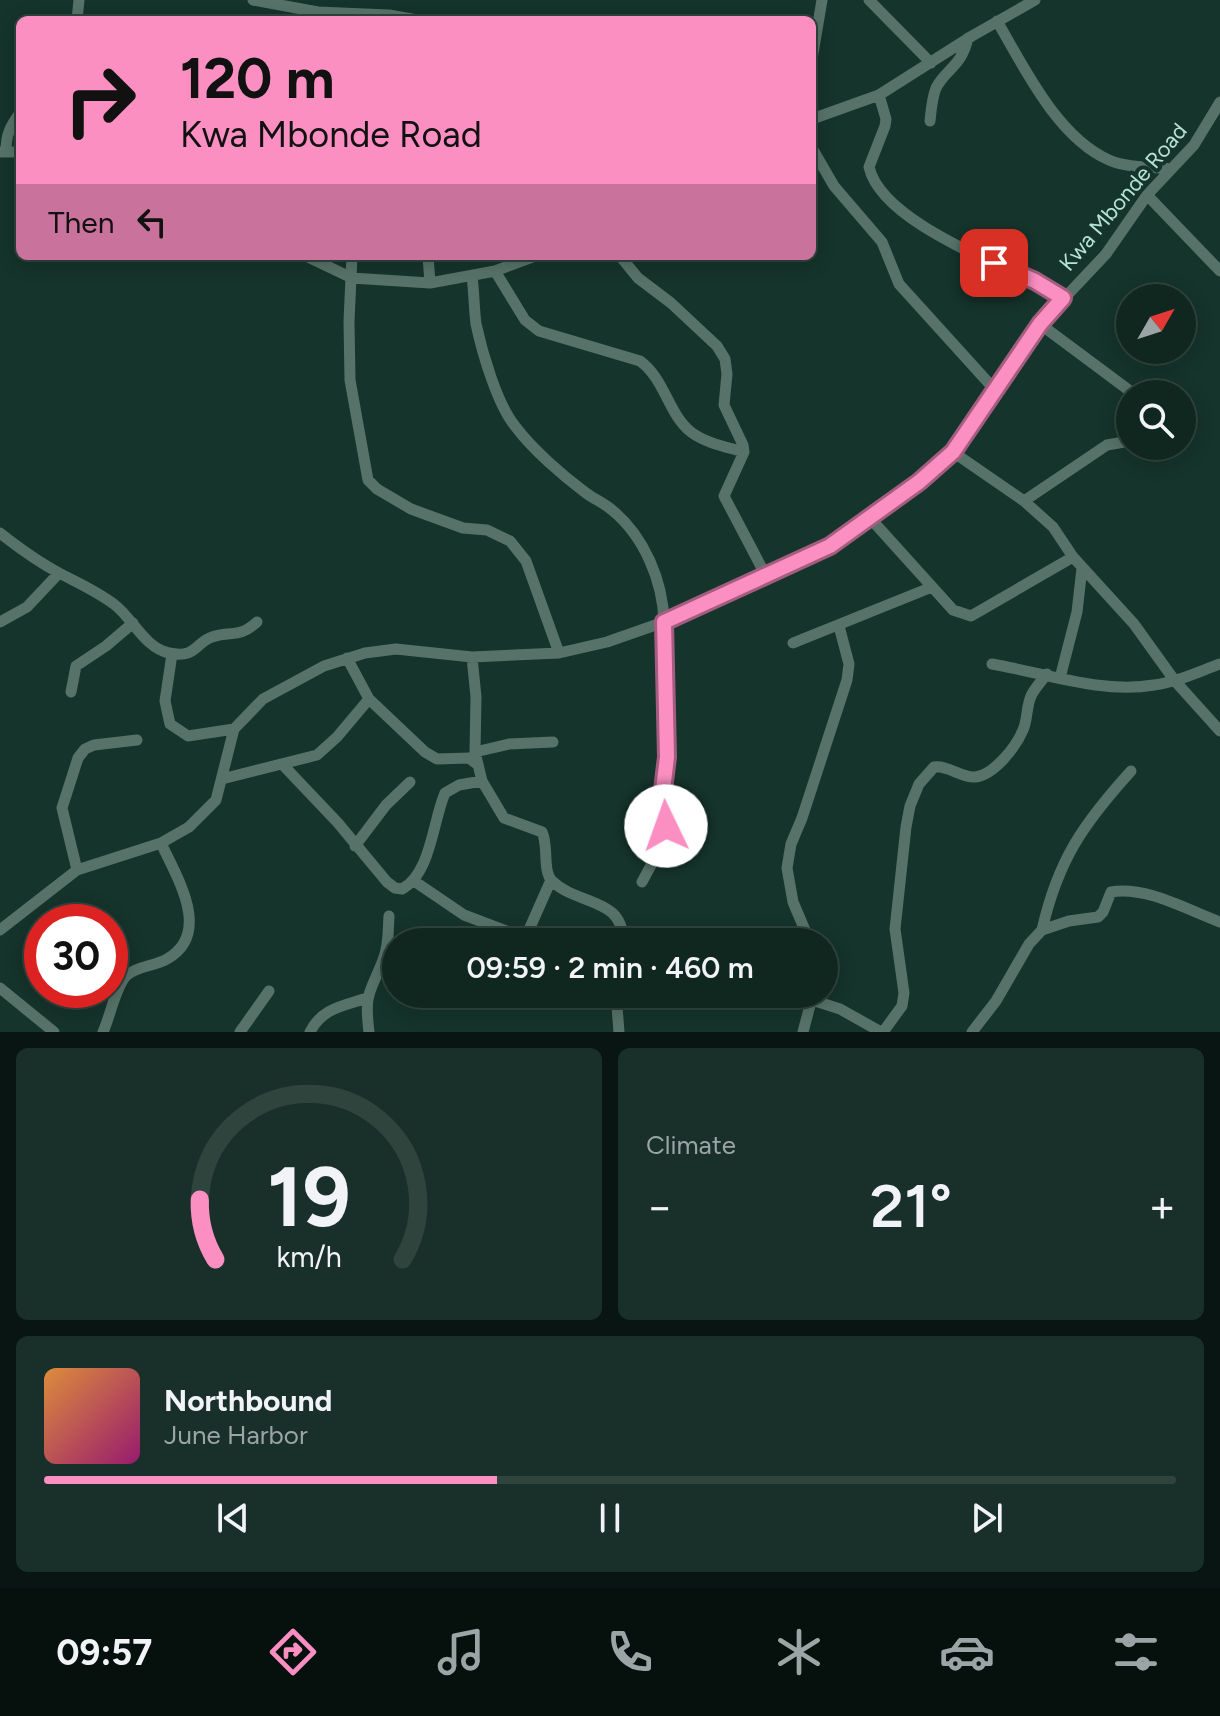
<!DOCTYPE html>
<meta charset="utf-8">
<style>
body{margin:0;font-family:Figtree,sans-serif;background:#192f29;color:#f1f3f6;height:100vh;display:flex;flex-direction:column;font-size:30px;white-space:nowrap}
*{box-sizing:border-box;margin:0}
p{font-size:26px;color:#9ca5a5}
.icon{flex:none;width:44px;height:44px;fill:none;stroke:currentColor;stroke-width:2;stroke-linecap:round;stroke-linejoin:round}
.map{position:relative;height:1032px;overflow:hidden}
.sheet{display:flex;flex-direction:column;gap:16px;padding:16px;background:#091512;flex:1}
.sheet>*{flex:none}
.top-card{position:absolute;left:16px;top:16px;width:800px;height:244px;border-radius:12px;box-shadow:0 4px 20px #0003,0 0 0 2px #30443e;background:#fc8fc2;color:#111;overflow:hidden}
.needle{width:52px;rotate:51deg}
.controls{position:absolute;left:1116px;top:284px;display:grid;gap:16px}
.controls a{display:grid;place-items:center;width:80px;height:80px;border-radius:50%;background:#102720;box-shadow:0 4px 20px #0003,0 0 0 2px #30443e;font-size:40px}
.speed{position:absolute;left:24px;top:904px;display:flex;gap:16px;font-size:40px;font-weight:700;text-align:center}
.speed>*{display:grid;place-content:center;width:104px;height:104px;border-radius:50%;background:#102720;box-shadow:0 4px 20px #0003,0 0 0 2px #30443e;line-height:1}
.speed .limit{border:12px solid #d22;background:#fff;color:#111}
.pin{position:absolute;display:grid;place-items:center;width:68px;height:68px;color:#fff;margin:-34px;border-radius:16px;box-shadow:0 4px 12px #0006}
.me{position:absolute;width:88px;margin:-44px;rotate:357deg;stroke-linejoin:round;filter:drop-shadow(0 0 6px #0008)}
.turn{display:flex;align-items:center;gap:28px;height:168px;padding:0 32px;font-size:36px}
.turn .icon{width:104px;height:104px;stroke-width:2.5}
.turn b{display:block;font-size:56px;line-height:68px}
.then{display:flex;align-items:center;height:76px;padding:0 32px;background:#0003;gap:16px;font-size:30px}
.big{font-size:60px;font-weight:600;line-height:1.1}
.sheet .tile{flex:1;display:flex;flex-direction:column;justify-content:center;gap:12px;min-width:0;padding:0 28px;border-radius:12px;background:#192f29}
.sheet .dial{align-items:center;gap:0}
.dial svg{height:208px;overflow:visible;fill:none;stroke:#30443e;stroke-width:7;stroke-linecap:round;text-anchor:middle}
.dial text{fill:#f1f3f6;stroke:none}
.song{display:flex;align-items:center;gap:24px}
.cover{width:96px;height:96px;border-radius:12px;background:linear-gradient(135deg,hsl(30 70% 55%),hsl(320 70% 35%))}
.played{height:8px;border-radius:4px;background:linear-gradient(90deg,#fc8fc2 40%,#30443e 40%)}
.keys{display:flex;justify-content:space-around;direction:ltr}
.heat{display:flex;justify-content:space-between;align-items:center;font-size:44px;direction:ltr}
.sheet .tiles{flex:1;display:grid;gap:16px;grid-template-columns:1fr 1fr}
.tile:last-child{grid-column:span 2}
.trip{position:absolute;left:382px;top:928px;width:456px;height:80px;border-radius:40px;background:#102720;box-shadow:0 4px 20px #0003,0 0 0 2px #30443e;font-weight:600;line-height:80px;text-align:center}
.tab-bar{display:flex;height:128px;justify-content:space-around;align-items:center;background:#06100d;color:#9ca5a5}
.tab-bar .icon{width:56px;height:56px}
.tab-bar .active{color:#fc8fc2}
.tab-bar b{font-size:36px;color:#f1f3f6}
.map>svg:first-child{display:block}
</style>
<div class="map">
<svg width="1220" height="1032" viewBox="0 0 1220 1032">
<rect width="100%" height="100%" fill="#15342b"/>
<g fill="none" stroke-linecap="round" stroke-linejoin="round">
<path stroke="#577369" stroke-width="11" d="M253,0L318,12L389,15L417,20
M869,0L931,63
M77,20L79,0
M997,21C1024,67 1057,137 1109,160C1127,168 1152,167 1171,169
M812,59L822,0
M879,95L886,119L885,126L869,167C882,225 1014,269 1063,298
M812,119L879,95L972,36L1035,0
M930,121C931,111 932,98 936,88C946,68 961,68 968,38
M812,148L834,186L882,242L899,284L995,390
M6,151C6,135 10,126 20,113
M1,152H20
M1147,195L1220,271
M306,256L352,278L430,283L495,271L535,256
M352,256L349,321L350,380L368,480L377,489L411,509L463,528L487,530L510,541L526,561L559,653
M428,256L430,283
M620,256L638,278L671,303L717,346L725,359L727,374L724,405L743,445L744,452L724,496L766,576
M495,271L525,320L539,331L640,361C665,379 668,414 691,432C705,443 727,447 744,452
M472,276C474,291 474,308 476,324C482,352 497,404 515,426C532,449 563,476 586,493C594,499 604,503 612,510C644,536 663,581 664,622L667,757L662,798L666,826L663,843L642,882
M1040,324L1134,394
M953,452L1024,501L1053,527L1073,557L1134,624L1175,681L1220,731
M1024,501L1107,445L1130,441
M870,518L953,610L971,616L1073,557
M0,533C19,548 40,563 61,574C80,584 98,592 115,605C133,619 145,648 169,653C196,659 196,642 212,637C232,630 238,639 257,622
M0,622L27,607L59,573
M793,643L932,587
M172,654L165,701L170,724L188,736L234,729
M472,657L476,697L475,752L482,781L504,818L542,832C549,846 542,870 552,881C578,906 624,897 623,942
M347,658L369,699L425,752L437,759L469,758L477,764
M992,664C1045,673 1101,694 1154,685C1177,682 1198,672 1220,664
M1060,678L1077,612L1082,568
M71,692L76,666L106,646L133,623
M475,752L509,744L553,742
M282,764L338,823L387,882L395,888L402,889C431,874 433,820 445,793L459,785L482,781
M222,779L317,755L337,737L369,699
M355,846L386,805L410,782
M77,870L62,808L78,758L85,749L94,745L137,740
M414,881L464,915L520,936L528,932L551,880
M0,930L77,870L161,843L189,827L216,800L234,729L263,699L324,666L365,653L396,649L472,657L559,653L607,642L664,622L830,546L919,482L953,452L1040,324L1106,254L1147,195L1194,145L1220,102
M1042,930C1058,860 1083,824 1131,771
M810,942L793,902L787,868L791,844L802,818L847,680L849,664L839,626
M0,988L54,1032
M616,994L619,1032
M812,1000L840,1009L881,1032
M103,1032C110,1017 116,985 127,975C138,966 155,966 167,959C213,933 176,876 161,843
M240,1032L269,991
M310,1032C322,1008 343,1006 367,998
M369,1032C364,992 370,994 383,960C389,946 388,930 389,916
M803,1032L813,994
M883,1032L902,1006L904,993L895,929L906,827L910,806L919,784L934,767C948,765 961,778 975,777C994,775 1016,747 1023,730C1028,719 1026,705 1032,694C1036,687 1042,680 1047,674
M972,1032L996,1001L1029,944L1042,930L1069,921L1098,917L1103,912L1111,892C1147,886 1187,910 1220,922"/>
</g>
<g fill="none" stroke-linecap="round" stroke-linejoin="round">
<defs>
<path id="route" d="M666,826L662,798L667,757L664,622L830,546L919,482L953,452L1040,324L1063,298L1035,281L994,263"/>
</defs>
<use href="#route" stroke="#a45d7e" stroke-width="20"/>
<use href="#route" stroke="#fc8fc2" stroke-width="14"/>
</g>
<g text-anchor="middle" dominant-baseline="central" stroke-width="8" stroke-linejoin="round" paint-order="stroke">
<g font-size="22" fill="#b6e3d3" stroke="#15342b">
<text transform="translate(1123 197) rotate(-50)">Kwa Mbonde Road</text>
</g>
</g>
</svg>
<div class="controls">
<a><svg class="needle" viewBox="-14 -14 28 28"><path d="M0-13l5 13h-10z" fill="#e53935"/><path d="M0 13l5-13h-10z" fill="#9ca5a5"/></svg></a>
<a><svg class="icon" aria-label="search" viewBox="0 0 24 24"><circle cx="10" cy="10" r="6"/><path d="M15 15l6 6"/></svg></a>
</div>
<div class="speed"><div class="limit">30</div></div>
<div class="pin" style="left:994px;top:263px;background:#d93025"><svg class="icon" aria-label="arrive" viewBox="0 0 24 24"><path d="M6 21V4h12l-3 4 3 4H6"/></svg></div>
<svg class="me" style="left:666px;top:826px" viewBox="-20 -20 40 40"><circle r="19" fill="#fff"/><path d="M0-13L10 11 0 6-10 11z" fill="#fc8fc2"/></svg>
<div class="trip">09:59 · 2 min · 460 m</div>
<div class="top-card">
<div class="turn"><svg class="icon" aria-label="right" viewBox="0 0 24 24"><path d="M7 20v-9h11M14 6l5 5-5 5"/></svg><div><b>120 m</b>Kwa Mbonde Road</div></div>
<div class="then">Then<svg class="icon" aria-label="left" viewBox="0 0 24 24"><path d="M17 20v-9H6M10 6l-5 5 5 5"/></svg></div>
</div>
</div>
<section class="sheet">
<div class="tiles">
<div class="tile dial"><svg viewBox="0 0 100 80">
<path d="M14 69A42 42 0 1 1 86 69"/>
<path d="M14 69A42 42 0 0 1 8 46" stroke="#fc8fc2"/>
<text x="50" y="56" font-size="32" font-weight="700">19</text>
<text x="50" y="72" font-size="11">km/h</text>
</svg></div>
<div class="tile"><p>Climate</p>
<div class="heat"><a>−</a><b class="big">21°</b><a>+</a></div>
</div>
<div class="tile">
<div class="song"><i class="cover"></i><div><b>Northbound</b><p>June Harbor</p></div></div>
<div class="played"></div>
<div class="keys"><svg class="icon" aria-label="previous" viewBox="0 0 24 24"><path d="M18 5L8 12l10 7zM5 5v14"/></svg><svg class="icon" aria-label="pause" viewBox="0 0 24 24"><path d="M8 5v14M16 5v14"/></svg><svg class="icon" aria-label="next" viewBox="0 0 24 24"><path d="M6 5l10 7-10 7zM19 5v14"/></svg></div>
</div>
</div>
</section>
<nav class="tab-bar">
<b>09:57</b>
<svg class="icon active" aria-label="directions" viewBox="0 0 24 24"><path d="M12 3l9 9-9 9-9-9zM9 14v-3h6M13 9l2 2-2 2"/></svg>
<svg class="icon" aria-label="music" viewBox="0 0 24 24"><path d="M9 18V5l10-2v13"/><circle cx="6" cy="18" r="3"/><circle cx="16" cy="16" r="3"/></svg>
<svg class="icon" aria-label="phone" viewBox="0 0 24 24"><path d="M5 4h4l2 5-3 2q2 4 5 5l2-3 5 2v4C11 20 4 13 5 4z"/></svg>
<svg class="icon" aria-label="climate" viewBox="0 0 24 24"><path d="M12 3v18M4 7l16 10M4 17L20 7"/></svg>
<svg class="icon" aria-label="car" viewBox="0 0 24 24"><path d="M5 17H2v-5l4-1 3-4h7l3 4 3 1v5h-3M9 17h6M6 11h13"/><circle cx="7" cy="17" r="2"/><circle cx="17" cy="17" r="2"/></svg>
<svg class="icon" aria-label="filters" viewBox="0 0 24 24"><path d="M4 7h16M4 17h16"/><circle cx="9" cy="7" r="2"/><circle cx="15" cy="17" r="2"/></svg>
</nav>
